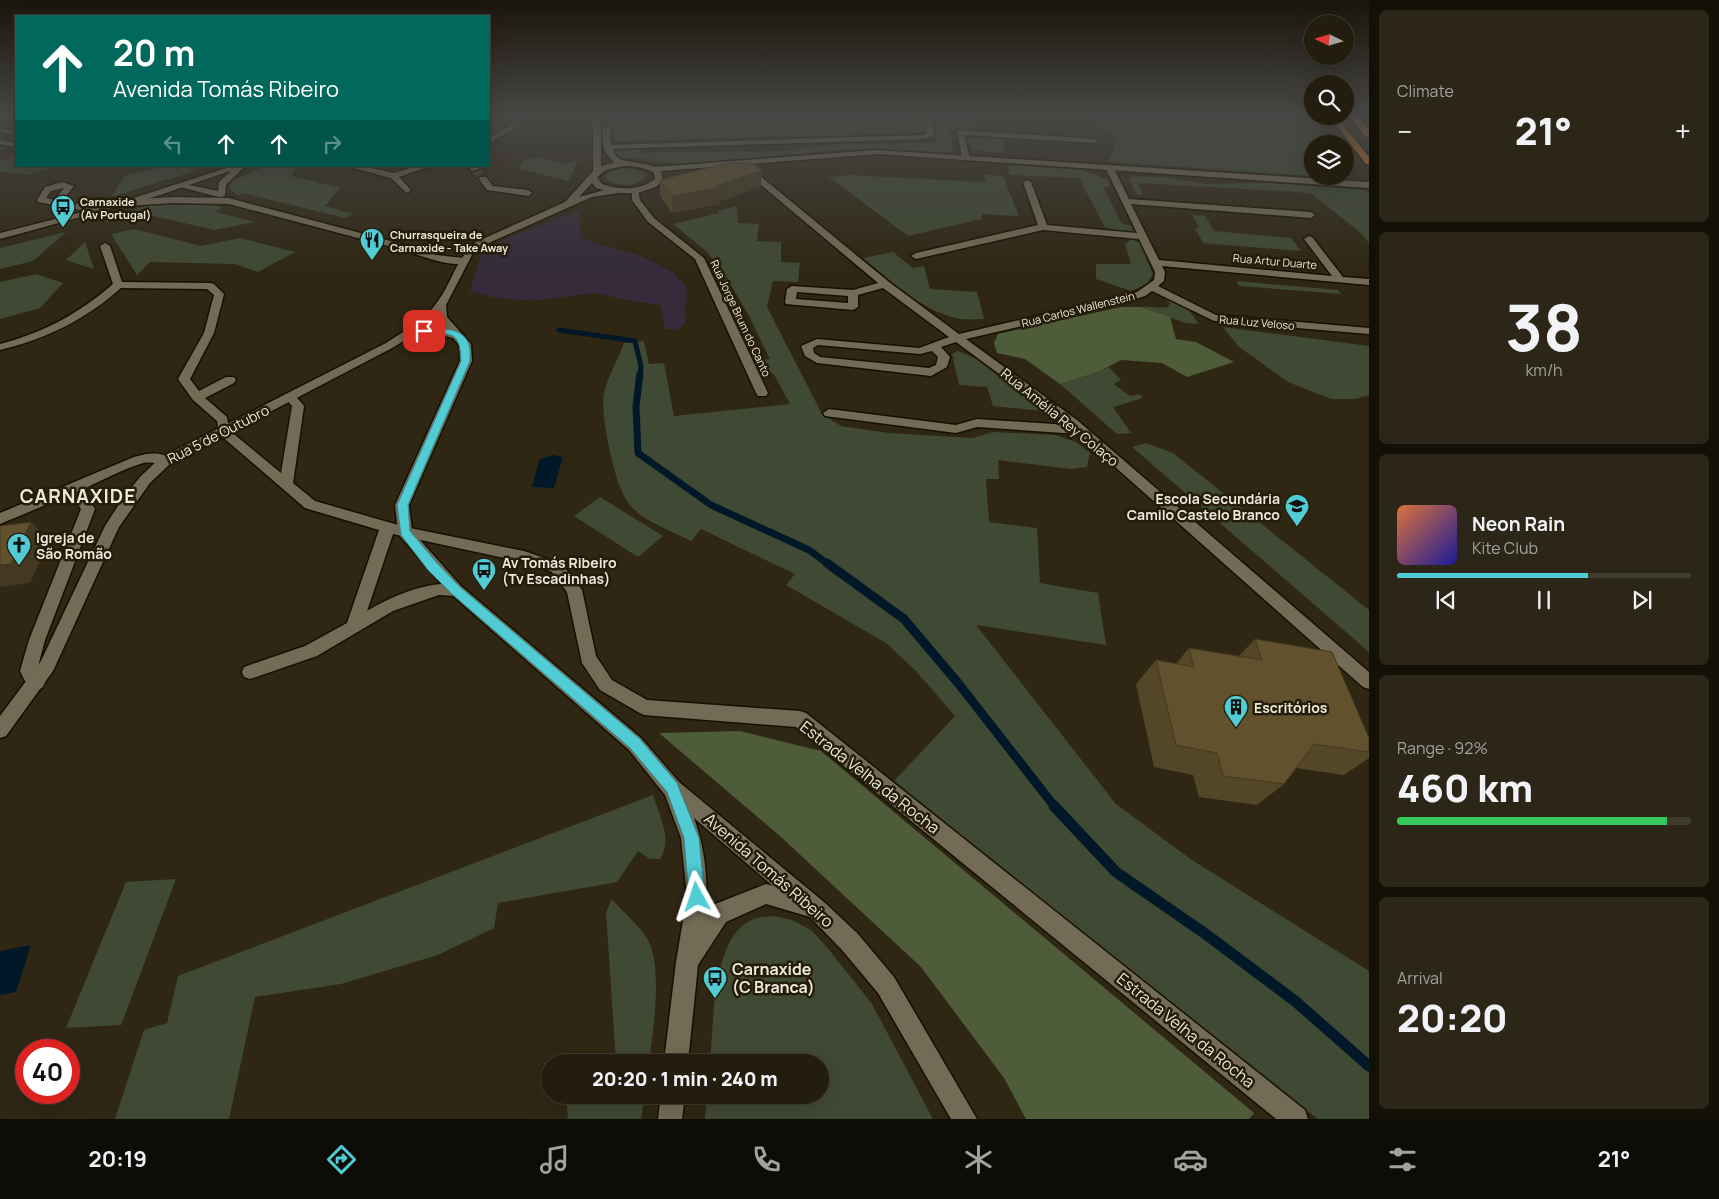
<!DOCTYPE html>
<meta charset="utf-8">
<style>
body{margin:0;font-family:Manrope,sans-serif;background:#2b2618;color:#f1f3f6;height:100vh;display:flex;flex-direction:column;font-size:19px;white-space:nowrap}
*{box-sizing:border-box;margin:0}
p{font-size:16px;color:#a3a29e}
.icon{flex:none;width:28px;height:28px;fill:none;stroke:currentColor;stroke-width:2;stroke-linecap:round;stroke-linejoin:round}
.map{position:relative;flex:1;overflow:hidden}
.panel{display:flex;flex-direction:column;gap:10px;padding:10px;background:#131008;width:350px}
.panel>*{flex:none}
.hud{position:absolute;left:15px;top:15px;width:475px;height:152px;border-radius:0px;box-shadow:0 5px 20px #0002,0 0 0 1px #403b2f;background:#00695c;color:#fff;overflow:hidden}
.needle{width:32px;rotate:275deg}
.fabs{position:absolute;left:1304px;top:15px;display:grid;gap:10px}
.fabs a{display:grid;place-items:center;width:50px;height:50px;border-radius:50%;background:#231d0f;box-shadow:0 5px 20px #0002,0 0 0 1px #403b2f;font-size:25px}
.speed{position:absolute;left:15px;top:1039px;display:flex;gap:10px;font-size:25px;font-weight:700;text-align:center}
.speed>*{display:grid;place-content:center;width:65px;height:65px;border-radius:50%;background:#231d0f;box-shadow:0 5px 20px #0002,0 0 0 1px #403b2f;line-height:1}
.speed .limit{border:8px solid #d22;background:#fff;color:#111}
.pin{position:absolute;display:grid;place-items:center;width:42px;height:42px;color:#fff;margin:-21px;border-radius:10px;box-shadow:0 2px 8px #0006}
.me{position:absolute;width:55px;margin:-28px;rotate:355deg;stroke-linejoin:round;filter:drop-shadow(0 0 4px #0008)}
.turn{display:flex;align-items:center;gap:18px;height:105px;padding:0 15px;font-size:22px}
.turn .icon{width:65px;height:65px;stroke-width:2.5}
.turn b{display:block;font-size:35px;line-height:42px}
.lanes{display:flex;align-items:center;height:48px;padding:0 15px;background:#0003;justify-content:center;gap:25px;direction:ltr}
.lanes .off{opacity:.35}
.big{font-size:38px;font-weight:800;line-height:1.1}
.panel .card{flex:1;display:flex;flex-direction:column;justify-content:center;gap:8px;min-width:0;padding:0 18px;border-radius:8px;background:#2b2618}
.panel .dial{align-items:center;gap:0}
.dial b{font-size:65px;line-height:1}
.song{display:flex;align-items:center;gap:15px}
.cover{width:60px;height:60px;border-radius:8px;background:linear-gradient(135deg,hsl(20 70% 55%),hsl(240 70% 35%))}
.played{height:5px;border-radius:2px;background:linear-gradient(90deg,#51ccd5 65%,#403b2f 65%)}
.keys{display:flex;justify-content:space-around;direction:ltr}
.heat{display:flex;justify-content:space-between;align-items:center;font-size:28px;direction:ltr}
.charge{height:8px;border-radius:4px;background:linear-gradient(90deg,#34c759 92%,#403b2f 0)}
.trip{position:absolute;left:541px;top:1054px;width:288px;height:50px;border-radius:25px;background:#231d0f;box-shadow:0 5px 20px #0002,0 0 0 1px #403b2f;font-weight:800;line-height:50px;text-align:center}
.tab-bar{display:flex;height:80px;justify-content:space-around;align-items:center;background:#0e0c06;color:#a3a29e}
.tab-bar .icon{width:35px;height:35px}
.tab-bar .on{color:#51ccd5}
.tab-bar b{font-size:22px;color:#f1f3f6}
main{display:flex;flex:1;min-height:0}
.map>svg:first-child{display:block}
</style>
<main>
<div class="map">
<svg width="1369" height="1119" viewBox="0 0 1369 1119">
<rect width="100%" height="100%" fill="#2f2714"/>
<path fill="#352b3a" d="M580,211L581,237L589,241L635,254L654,262L673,272L686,287L687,298L684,312L686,321L678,330L665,329L660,305L621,299L596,293L531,301L491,297L470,291L480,260L481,250L529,229Z"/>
<path fill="#404933" d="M611,113H1031L977,115L971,120V130H949L953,148L950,152L851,149L682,164L625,158L616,155L615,152L621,149H640L641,153L783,151L834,144L935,143L937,132L615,141Z
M1055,113H1310L1331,144H1312V176L1126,163L1109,161L1117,138L1091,117Z
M975,137L1003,138L1004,153L972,150L968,139Z
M16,155V166H60L26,175L0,171V162Z
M538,157L566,164L578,160L569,181L519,169L523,160Z
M1007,165L1083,170L1108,180L1110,185L1104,188L1121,223L1131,226L1133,232L1128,233L1105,227L1079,178L1010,175Z
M162,166L201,169L111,197L125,176Z
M266,166H298L291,176L340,188L325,206L353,214L345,218L243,193L238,196L229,187L233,180Z
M625,168L641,171L646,176C639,188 613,188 605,177L609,172Z
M848,175L986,182L984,175L1003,176L1019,216L982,214L981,219L908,236L829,177Z
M1134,176L1162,177L1206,184L1275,183L1365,190L1369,194V243L1361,233L1313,195L1299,192L1138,183L1143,195H1137L1129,179Z
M164,204H201L223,207L215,212L255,222L214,230L146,214L123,219L121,214L143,207Z
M737,206L738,223L759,224L757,241L781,242V262L800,263L798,282L773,281L767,307L822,414L841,426L889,433L972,438L993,432L1055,435L1076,442L1090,453L1087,467L1071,469L998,460L999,479H986L989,522L1037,528L1040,583L1098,593L1106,645L976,625L1116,804L1192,860L1369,971V1119H1318L1167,1002L894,781L955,716L915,670L886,643L786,585L795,574L701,529L691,541C670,530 640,521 627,501C614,482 600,415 604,393C608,376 618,359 624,343L644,341L649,364L664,363L674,416L790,404L773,373L760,372L755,360L770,359L748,314L725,275L706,251L673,224L719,213L718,211Z
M1192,215L1205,216L1214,231L1291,238L1301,251L1203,243L1195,228H1199Z
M134,229L201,246L240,238L295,252L258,272L235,264L150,262L137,275L111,234Z
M66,232L33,261L0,269V248Z
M1131,239L1140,243L1153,274L1147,284L1131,291L1096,279V264H1131L1125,244Z
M85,242L94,269L66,260Z
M893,252L913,268L924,266L930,289L977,292L984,319C977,319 968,320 961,319C924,313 891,281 863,258Z
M36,274L63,283L40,308L0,319V282Z
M1236,281L1338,290L1341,294L1239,286Z
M1168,298L1187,307L1199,324L1186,323L1140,307C1150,305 1158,309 1168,307L1170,303L1165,299Z
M1223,327L1369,346V395L1355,399H1331L1288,382L1239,347Z
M958,351L977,359L1042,411L993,406L987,387L959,385L952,354Z
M1109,367L1121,380L1114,384L1130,396L1139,394L1143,398L1113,407L1131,433L1117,434L1060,384L1098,372Z
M1146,443L1173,453L1369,610V652L1132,447Z
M600,497L663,536L638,557L574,516Z
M653,795C659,815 673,839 660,859H650L638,851L617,882L498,903L494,928L438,955L341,984L255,997L229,1119H115L144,1030L167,1023L178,976Z
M176,879L121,1025L66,1028L126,882Z
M612,899C621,910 642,928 648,940C663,969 653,1030 649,1062H616L606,912Z
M773,916L792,920L811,930L826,946L872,1004L933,1119H705L707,1095H820V1062H710C714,1025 711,934 754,919C760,917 767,917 773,916Z
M618,1095H645L641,1119H568L567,1105Z"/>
<path fill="#4e5c39" d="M1121,307H1140L1170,317L1176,339L1196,342L1234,362L1187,377L1162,363L1121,360L1098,372L1060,384L1025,359L997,353L994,343L998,334Z
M740,731L821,751L1254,1113L1249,1119H1026L1004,1078L921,967L781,837L659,733Z"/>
<path fill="#001828" d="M552,455L563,457L554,488L532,487L539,460Z
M31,945L16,992L0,995V951Z"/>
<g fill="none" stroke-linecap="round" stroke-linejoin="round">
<path stroke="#001828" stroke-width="5" d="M559,330L635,341L641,366L640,375"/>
<path stroke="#001828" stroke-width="7" d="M640,374L636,406L638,453L711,505L809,550L828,564"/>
<path stroke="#001828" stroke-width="9" d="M827,563L904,619L958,683L1055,807"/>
<path stroke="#001828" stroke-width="11" d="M1054,806L1116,872L1207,935L1295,1001L1369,1066"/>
<path stroke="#4b4432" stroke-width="8" stroke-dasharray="8 4" stroke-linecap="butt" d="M513,127L528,120
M475,169L483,179"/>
<defs>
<path id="minor" d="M16,113V117L0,122V118Z
M539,113H549L531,122L524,120Z
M916,113H924L934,123L933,136L924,139L608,149L604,147L608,145L923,135L926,133L927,125Z
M510,125L517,127L489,143V138Z
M0,128L16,131V135L0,132Z
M957,130L1095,139L1099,141L1095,143L964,135L970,158L966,160L962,158Z
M0,140L16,143V147L0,144Z
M1106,165L1113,167L1129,199L1311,212L1315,215L1311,218L1131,204L1159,260L1332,276L1304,239L1309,236L1312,237L1343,277L1369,279V285L1162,266L1165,272L1164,281L1158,286L1216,315L1369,328V334L1214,321L1152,291L1145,296L1126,302L966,339L1077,420L1369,672V689L1363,687L1078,434L977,427L956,433L825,416L823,413L829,409L956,425L977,419L1068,425L956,342L941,347L950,357L947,367L931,376L817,363L805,356L801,346L817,339L919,348L949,337L883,288L858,295V307L853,310L786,304L785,302L787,289L792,286L853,290L878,283L741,168L748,166L889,282L959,334L1119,297L1137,292L1154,280L1155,272L1139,239L1043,230L916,259L911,256L916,253L1038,225L1023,182L1027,180L1031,182L1047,225L1137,233L1105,167ZM797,292L848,296V303L796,299ZM818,345L920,354L932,351L938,357L936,365L929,368L820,357L814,353L813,348Z
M236,166H245L226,185L225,196L219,197L180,187L184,184L218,191L219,182Z
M346,166H362L394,173L417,166H430L399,177L411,190L407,193L391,178Z
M468,166H477L479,169L472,171Z
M480,177H486L493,186L528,190L532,193L528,196L487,190L479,179Z
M62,182L74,186L62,201L101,208L105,211L101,214L38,202L37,200L45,187ZM64,188L54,200L46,198L51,191Z
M632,188H638L640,200L654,218L704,258L768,393L766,396H758L756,393L695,259L648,222L632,200Z
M172,197L229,198L413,247L436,255L464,258L469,261C458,270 420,256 407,251L229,204L172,203L126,206L122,203L126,200Z
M105,243L110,246L122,282L210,283L214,284L224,294L214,333L190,379L199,391L226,377H234L236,380L234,383L205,398L227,417L229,430L281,473L292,406L284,397L286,394H294L304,406L293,483L315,501L405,527L524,551L562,564L582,590L596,656L612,680L647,700L800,711L806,713L1305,1110L1308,1119H1276L796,727L644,715L638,712L600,690L582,663L567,592L552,572L523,562L393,534L367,611C390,597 435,577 461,586L464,590L461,594L456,596L439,595L393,611L317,656L250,679L244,677L242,672L244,667L305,646L347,623L379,530L305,508L219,434L217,421L193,400L178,379L204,333L214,295L207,289L121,288C85,320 46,339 0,350V344C43,333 80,313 113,284L100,246Z
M146,454C155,453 166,453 172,461L170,464C161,466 153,461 143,463C120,470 97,483 75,493L87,496L95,509L45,640L37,670L45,683L42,688C29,693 25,681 20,671L29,640L81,509L77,503L60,499L0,524V513L134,457Z"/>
<path id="tertiary" d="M588,113H596L601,129V166L614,163L604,150L602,129L606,127L610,129C612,171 624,156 655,167L877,150L1369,182V188L877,154L661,171L663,180L656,187L638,193H618L592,197L482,246L473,253L446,305L447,317L471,344L472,361L409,505L412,531L461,586L641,738L679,782L824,902L858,934L894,977L977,1119H951L878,993L842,950L810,917L766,904L726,922L698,965L688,1062H664L676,962L687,897L681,838L665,795L629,750L451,594L400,536L398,532L395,505L460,361L459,345L453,338L433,333L410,337L394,347L170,464L150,483L119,527L53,671L6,736L0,738V716L41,661L105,526L123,498L140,477L160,458L386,343C404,331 426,319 438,301C452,282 457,257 476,242L565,202L593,171V129ZM623,166C634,166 645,167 654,173L655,179C639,191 620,190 602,184L597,177L606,170ZM592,183L596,188L604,190L579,197ZM436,315L437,318L446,329L433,327L422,329ZM694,818L773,886L766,884L710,906L705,915C709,884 705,848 694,818Z
M233,166H245L154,197L0,239V233L118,203Z
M661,1095H685L682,1119H658Z"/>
<path id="motorway" d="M1348,113H1356L1369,130V137H1366Z
M1329,116H1336L1369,157V164H1366Z"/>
</defs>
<use href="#minor" stroke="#171001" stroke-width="3"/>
<use href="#tertiary" stroke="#171001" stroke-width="3"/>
<use href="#motorway" stroke="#171001" stroke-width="3"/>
<use href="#minor" fill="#746b56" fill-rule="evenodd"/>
<use href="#tertiary" fill="#746b56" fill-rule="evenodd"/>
<use href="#motorway" fill="#e5781f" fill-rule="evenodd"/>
</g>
<path fill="#534727" d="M762,171L760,187L720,201V204L672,213L660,196V180Z
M1255,639L1369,752V758L1344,775L1296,768L1284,784L1257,805L1199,797L1193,775L1154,767L1136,684L1156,660L1176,664L1189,648L1239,656Z"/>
<path fill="#443920" d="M762,171L760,187L720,201V204L672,213V196L717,185Z
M31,522L49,541L30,583L0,587V565Z"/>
<path fill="#61522d" stroke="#443920" d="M728,163H752L762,171L717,185L720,187L672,196L660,180Z
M31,522L11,564L0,565V526Z
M1255,639L1332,652L1369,738V752L1314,744L1284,784L1223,776L1217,753L1176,745L1156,660L1194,667L1189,648L1262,660Z"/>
<linearGradient id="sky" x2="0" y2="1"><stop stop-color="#1a150b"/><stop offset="0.42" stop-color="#474745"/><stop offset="1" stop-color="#474745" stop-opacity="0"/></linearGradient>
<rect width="1369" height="270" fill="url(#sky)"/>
<path fill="#51ccd5" stroke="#35858a" d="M424,328C439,328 464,327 469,345C471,350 470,356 470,361L408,505L410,531L437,563L460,587L640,739L677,783L699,838L705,897L702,903L697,905L691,903L689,897L684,838L667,792L630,748L452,594L428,570L401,535L397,505L461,361C460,326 448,337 422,332L420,331Z"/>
<defs>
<symbol id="bus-pin" viewBox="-11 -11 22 30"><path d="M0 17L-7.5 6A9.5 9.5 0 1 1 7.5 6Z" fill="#51ccd5" stroke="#251d0a"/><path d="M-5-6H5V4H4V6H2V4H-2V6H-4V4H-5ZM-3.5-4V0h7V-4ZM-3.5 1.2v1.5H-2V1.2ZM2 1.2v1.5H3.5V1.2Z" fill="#111"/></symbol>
<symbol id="restaurant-pin" viewBox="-11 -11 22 30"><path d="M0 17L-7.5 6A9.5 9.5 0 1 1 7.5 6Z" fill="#51ccd5" stroke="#251d0a"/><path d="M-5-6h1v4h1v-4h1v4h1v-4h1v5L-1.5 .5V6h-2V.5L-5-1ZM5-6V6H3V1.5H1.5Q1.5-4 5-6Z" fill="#111"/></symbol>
<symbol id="school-pin" viewBox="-11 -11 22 30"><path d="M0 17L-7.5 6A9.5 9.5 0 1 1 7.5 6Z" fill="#51ccd5" stroke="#251d0a"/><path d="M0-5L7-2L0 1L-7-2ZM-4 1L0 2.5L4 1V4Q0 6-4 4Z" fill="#111"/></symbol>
<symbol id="church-pin" viewBox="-11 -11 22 30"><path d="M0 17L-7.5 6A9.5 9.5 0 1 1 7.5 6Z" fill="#51ccd5" stroke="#251d0a"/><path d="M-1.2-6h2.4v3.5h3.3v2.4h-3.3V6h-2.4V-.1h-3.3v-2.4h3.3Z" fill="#111"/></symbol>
<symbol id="building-pin" viewBox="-11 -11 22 30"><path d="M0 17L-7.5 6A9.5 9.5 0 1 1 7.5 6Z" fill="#51ccd5" stroke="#251d0a"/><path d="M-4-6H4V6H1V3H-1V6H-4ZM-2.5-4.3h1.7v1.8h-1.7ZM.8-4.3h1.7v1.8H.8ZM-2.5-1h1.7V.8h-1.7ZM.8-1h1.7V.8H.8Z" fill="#111"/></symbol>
</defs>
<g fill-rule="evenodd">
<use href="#bus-pin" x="49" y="193" width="28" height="38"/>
<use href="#restaurant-pin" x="358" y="226" width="28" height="38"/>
<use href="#school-pin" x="1283" y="492" width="28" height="38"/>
<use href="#church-pin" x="5" y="531" width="28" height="38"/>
<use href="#bus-pin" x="470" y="556" width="28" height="38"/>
<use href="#building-pin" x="1222" y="693" width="28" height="38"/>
<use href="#bus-pin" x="701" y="964" width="28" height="38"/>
</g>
<g text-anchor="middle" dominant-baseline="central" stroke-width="5" stroke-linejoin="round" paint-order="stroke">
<g font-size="11" font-weight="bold" fill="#ece8db" stroke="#251d0a" text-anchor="start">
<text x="80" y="201">Carnaxide<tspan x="80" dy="13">(Av Portugal)</tspan></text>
<text x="390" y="234">Churrasqueira de<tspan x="390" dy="13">Carnaxide - Take Away</tspan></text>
</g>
<g font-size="11" fill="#ece8db" stroke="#251d0a">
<text transform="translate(1275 261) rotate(5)">Rua Artur Duarte</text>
<text transform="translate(1078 309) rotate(-14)">Rua Carlos Wallenstein</text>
<text transform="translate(741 318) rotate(65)">Rua Jorge Brum do Canto</text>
<text transform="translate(1257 322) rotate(5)">Rua Luz Veloso</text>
</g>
<g font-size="14" fill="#ece8db" stroke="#251d0a">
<text transform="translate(1060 417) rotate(39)">Rua Amélia Rey Colaço</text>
<text transform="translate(218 434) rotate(-27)">Rua 5 de Outubro</text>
</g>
<g font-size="14" font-weight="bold" fill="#ece8db" stroke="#251d0a" text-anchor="start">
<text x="1280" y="498" text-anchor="end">Escola Secundária<tspan x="1280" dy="16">Camilo Castelo Branco</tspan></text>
<text x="36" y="537">Igreja de<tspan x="36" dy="16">São Romão</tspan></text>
<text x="502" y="562">Av Tomás Ribeiro<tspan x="502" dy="16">(Tv Escadinhas)</tspan></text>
<text x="1254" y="707">Escritórios</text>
</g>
<g font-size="16" fill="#ece8db" stroke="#251d0a">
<text transform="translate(870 777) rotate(38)">Estrada Velha da Rocha</text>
<text transform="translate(769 870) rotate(41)">Avenida Tomás Ribeiro</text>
<text transform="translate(1186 1030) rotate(39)">Estrada Velha da Rocha</text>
</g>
<g font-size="16" font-weight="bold" fill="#ece8db" stroke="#251d0a" text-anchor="start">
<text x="732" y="969">Carnaxide<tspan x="732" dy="18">(C Branca)</tspan></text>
</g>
<g font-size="19" font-weight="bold" letter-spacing="1" fill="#ece8db" stroke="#251d0a">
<text x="78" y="496">CARNAXIDE</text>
</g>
</g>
</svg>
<div class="fabs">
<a><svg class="needle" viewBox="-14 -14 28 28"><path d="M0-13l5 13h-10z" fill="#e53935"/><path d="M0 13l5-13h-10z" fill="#a3a29e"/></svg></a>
<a><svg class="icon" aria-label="search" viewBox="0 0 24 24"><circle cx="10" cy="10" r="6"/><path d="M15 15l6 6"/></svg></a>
<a><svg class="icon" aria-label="layers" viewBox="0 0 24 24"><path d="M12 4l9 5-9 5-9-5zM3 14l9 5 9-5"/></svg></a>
</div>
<div class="speed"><div class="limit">40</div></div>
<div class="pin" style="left:424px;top:331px;background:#d93025"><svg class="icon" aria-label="arrive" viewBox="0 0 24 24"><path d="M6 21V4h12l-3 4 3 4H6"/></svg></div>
<svg class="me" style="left:697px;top:897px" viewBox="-20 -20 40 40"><path d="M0-17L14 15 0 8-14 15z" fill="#51ccd5" stroke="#fff" stroke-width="4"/></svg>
<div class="trip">20:20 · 1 min · 240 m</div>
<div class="hud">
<div class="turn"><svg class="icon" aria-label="ahead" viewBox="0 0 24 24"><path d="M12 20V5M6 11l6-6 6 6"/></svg><div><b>20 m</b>Avenida Tomás Ribeiro</div></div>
<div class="lanes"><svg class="icon off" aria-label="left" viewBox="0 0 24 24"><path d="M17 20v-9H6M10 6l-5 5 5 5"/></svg><svg class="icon" aria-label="ahead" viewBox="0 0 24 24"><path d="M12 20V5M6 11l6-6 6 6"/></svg><svg class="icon" aria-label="ahead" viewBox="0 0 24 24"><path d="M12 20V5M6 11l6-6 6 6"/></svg><svg class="icon off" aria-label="right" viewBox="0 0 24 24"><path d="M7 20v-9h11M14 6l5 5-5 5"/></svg></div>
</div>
</div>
<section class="panel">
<div class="card"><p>Climate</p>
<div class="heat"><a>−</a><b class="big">21°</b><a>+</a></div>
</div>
<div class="card dial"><b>38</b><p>km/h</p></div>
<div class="card">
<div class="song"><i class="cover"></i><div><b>Neon Rain</b><p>Kite Club</p></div></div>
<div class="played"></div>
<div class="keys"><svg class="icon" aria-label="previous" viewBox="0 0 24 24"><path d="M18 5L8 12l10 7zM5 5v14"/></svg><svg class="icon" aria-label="pause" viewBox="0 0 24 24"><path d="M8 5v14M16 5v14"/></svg><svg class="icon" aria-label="next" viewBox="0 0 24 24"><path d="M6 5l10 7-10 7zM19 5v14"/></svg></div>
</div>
<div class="card"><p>Range · 92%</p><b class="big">460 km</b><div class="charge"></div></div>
<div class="card"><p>Arrival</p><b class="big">20:20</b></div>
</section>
</main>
<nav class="tab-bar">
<b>20:19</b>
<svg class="icon on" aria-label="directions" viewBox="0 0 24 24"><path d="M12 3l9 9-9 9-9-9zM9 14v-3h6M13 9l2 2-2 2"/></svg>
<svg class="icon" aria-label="music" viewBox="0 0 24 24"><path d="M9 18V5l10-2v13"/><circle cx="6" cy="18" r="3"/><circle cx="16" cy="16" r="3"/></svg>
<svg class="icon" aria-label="phone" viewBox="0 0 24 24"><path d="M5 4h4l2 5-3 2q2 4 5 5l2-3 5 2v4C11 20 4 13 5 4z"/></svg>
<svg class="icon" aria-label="climate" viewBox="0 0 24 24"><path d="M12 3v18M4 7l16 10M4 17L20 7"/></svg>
<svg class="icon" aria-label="car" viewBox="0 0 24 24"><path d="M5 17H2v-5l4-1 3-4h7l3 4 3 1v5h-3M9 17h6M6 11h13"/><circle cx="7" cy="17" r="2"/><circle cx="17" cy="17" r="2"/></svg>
<svg class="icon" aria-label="filters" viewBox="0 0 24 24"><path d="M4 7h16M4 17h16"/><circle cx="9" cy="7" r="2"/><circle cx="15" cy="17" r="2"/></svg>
<b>21°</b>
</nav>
